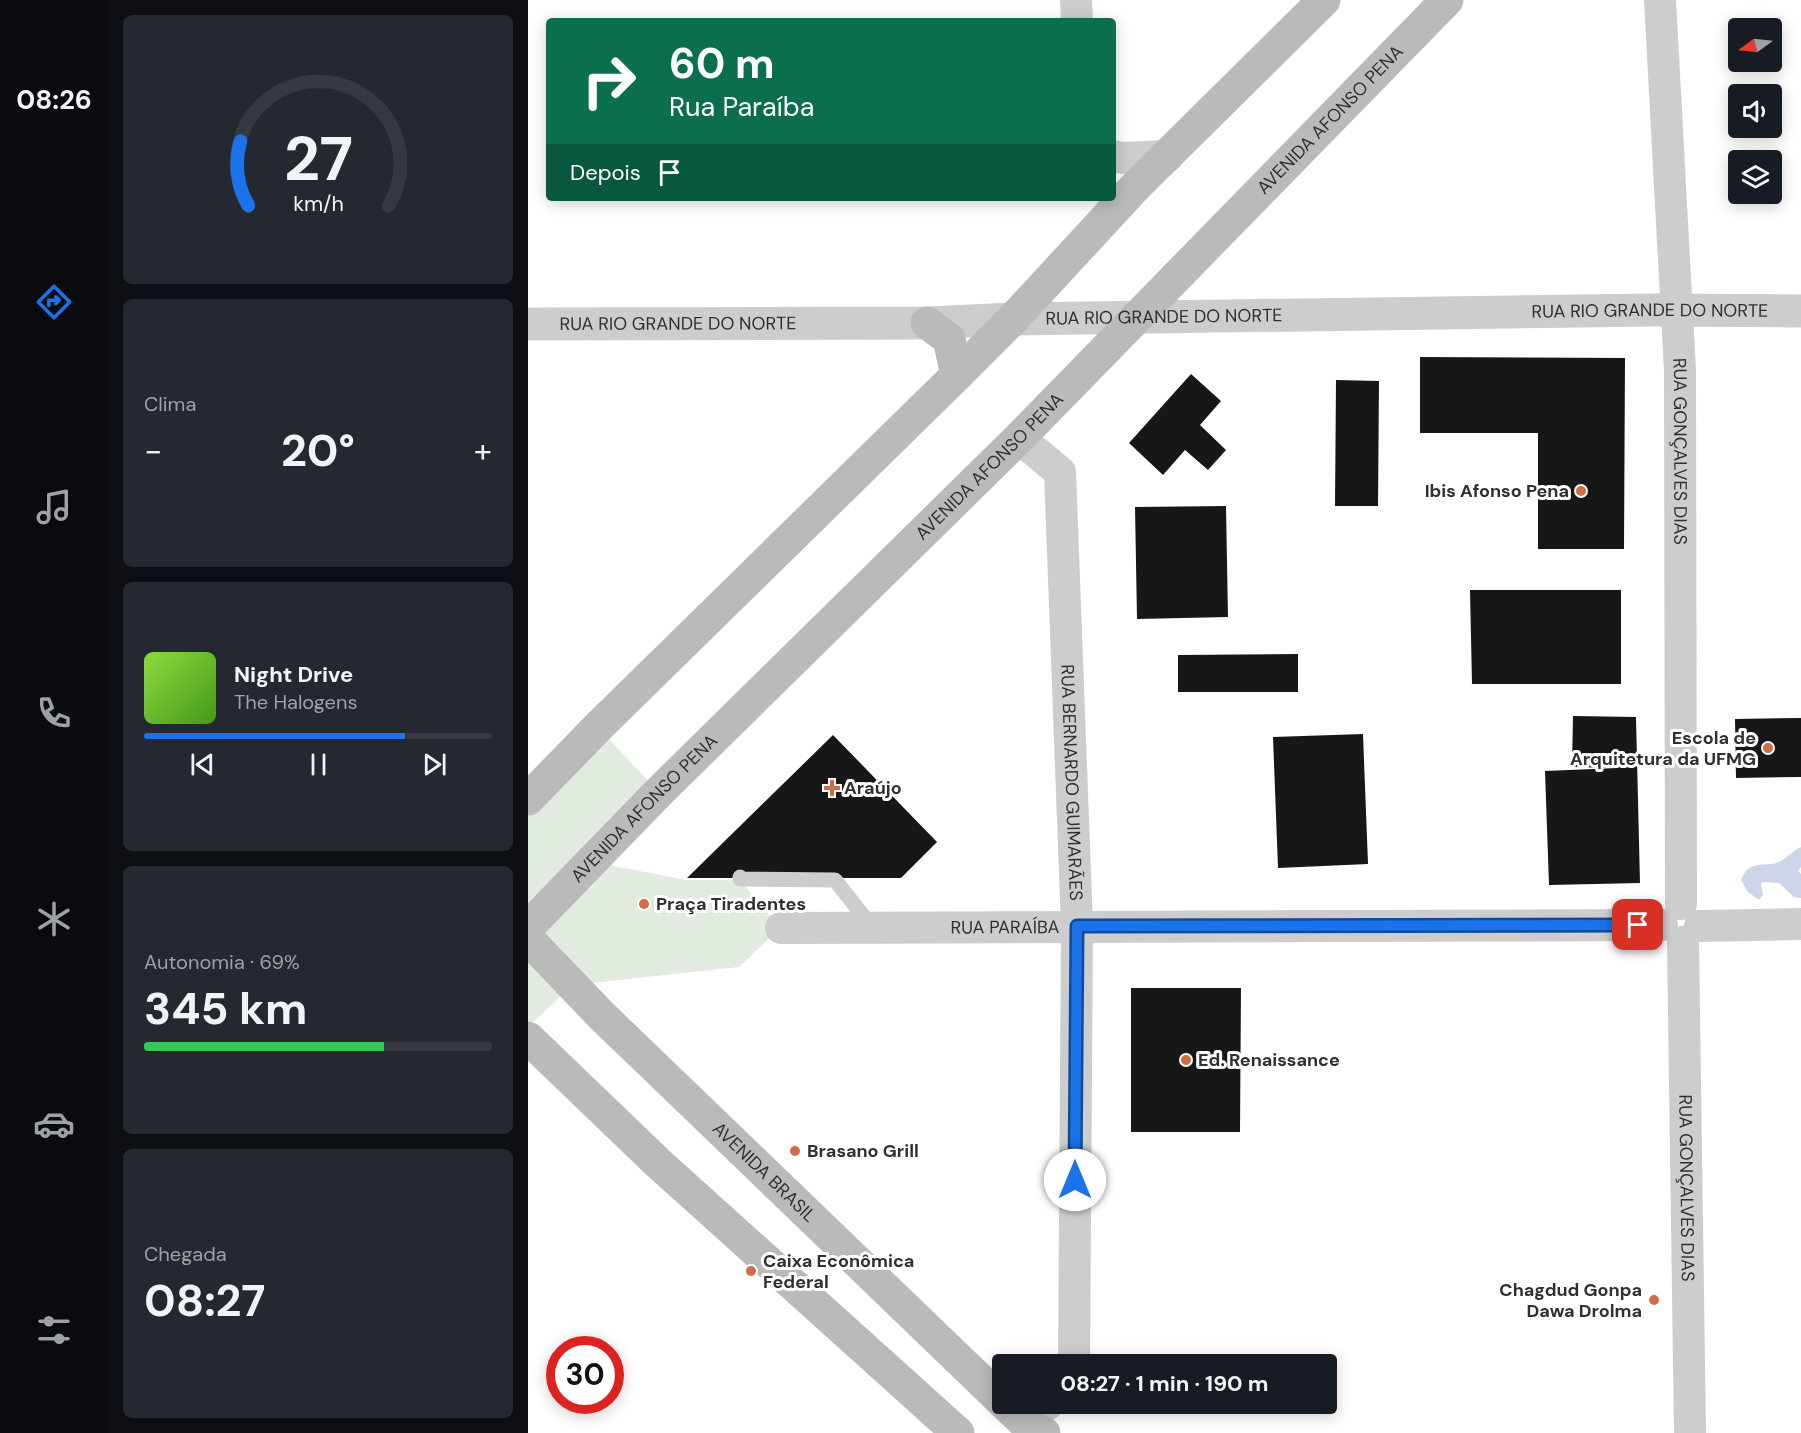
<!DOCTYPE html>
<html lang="pt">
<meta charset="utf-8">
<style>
body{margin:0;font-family:"DM Sans",sans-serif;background:#242831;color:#f1f3f6;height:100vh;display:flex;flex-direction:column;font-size:22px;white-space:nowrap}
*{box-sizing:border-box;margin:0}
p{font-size:20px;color:#9ea1a6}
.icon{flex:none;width:33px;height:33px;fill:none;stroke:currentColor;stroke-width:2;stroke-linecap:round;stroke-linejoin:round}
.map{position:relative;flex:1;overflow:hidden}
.sheet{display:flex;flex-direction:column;gap:15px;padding:15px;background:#0d0f14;width:420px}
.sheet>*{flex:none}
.hud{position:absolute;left:18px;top:18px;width:570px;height:183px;border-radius:6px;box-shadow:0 3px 15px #0003;background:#0b6e4f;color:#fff;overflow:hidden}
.needle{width:39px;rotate:255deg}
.fabs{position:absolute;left:1200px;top:18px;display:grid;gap:12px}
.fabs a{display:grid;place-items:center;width:54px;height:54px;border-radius:6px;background:#171b24;box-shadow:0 3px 15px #0003;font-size:30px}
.speed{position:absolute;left:18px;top:1336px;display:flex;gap:12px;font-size:30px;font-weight:700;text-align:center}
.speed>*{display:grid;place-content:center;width:78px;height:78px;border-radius:50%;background:#171b24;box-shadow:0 3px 15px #0003;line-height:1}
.speed .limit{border:9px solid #d22;background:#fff;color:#111}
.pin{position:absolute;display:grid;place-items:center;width:51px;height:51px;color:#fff;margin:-26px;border-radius:12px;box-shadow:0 3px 9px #0006}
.me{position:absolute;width:66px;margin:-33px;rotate:0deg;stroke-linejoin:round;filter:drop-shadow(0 0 4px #0008)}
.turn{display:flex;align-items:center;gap:21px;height:126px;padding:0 24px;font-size:27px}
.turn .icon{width:78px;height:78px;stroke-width:2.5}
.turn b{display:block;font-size:42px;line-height:51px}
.then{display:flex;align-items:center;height:57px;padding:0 24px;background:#0003;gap:12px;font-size:22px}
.big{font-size:45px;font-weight:700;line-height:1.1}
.sheet .tile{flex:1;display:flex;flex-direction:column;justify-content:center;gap:9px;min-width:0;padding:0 21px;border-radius:9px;background:#242831}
.sheet .dial{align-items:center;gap:0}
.dial svg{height:156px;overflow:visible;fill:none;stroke:#363941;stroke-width:7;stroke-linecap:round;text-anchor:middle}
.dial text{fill:#f1f3f6;stroke:none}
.song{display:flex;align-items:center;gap:18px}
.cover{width:72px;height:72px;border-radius:9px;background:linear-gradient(135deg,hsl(90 70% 55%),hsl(100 70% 35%))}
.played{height:6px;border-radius:3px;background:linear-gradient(90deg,#1a73e8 75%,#363941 75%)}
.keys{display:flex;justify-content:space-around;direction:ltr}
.heat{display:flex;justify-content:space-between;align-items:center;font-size:33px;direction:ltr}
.charge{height:9px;border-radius:4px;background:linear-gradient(90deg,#34c759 69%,#363941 0)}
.trip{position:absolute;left:464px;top:1354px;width:345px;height:60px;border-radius:6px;background:#171b24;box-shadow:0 3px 15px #0003;font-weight:700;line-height:60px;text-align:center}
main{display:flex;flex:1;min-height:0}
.tabs{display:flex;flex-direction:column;width:108px;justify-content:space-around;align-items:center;background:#090b0e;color:#9ea1a6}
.tabs .icon{width:42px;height:42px}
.tabs .active{color:#1a73e8}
.tabs b{font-size:27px;color:#f1f3f6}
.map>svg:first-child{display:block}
</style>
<main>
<nav class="tabs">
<b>08:26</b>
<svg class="icon active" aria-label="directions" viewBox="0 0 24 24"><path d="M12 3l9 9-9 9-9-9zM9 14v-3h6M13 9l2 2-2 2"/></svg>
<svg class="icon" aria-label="music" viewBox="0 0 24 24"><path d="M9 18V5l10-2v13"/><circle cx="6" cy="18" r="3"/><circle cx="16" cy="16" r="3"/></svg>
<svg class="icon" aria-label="phone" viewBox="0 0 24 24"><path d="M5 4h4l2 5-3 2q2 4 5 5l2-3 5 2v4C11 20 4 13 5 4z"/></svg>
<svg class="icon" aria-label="climate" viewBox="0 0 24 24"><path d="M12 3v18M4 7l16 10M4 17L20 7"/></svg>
<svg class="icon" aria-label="car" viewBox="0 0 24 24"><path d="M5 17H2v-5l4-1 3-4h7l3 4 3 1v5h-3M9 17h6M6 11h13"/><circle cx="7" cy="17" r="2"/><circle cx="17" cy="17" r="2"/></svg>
<svg class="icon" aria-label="filters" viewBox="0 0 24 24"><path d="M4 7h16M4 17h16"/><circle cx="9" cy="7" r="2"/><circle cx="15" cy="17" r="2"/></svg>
</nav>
<section class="sheet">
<div class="tile dial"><svg viewBox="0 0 100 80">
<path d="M14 69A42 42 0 1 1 86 69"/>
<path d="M14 69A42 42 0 0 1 10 36" stroke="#1a73e8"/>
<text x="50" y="56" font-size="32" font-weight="700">27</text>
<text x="50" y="72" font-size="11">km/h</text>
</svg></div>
<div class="tile"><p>Clima</p>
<div class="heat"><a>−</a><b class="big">20°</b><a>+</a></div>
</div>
<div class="tile">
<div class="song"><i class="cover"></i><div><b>Night Drive</b><p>The Halogens</p></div></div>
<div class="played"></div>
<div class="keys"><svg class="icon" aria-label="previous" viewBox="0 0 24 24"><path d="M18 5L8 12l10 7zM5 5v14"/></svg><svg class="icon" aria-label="pause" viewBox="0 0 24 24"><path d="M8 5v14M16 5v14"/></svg><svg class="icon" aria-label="next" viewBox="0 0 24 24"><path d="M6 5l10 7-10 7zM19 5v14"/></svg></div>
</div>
<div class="tile"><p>Autonomia · 69%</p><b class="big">345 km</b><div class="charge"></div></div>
<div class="tile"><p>Chegada</p><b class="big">08:27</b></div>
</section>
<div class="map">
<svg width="1273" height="1433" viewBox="0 0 1273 1433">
<rect width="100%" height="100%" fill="#fff"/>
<path fill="#e2ebdf" d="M71,729L130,791L70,863L158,880H212L252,928L211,967L45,985L3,1024L0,1042V804Z"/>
<path fill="#ced5e9" d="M1273,847V867L1270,871L1273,874V898L1266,897L1251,883L1235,882L1233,884L1235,895L1231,900L1220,892L1213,880C1222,857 1237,869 1253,861C1260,857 1266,850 1273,847Z"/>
<path fill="#171717" d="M892,357L1097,358L1096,549H1010V433H892Z
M663,374L693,401L672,425L698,450L680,470L657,450L635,475L601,443Z
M808,380L851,381L850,506H807Z
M698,506L700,617L609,619L607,507Z
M942,590H1093V684H944Z
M770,654V692H650V655Z
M1045,716L1108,717L1112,883L1021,885L1017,771L1089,768L1044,767Z
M1273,718V777L1208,778L1207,719Z
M835,734L840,864L750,868L745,737Z
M305,735L409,842L373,878H159Z
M603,988H713L712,1132H603Z"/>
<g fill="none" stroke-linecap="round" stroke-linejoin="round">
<path stroke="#cdcdcd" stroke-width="15" d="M212,877V879L307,880L344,927"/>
<g stroke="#cdcdcd" stroke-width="32">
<path d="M548,0L549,21"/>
<path id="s1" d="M1132,0L1152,371L1153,904"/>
<path d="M585,156L594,158L640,156"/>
<path id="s2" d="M491,438L532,472L549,926L546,1365"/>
<path d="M1172,926L1273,924"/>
<path id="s3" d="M253,928L1134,925"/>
<path id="s4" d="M1155,942L1162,1433"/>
<path d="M492,1418L520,1404"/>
</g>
<path stroke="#cdcdcd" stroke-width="33" id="s5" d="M0,324L399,323L485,319L1126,310L1273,311"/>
<g stroke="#bababa" stroke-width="33">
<path d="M399,323L421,339L429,375"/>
<path d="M0,799L70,727L429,375L485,319L607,187L796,0"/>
<path id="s6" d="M0,927L131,792L491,438L919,0"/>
<path id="s7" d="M0,939L73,1015L474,1401"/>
<path d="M0,1038L129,1162L430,1433"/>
<path d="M477,1404L498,1424L516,1433"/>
</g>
</g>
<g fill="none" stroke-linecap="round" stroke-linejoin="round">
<defs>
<path id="route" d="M547,1180L549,926L1110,925"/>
</defs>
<use href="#route" stroke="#114b97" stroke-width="15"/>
<use href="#route" stroke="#1a73e8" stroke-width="10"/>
</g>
<g fill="#d36c45" stroke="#fff" stroke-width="2">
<circle cx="1053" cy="491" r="6"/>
<circle cx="1240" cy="748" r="6"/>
<path d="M301 779h6v6h6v6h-6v6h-6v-6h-6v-6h6z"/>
<circle cx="116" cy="904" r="6"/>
<circle cx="658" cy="1060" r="6"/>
<circle cx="267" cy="1151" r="6"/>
<circle cx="223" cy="1271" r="6"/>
<circle cx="1126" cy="1300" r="6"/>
</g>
<g text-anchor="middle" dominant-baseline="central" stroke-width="6" stroke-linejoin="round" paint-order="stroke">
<g font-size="18" fill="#303030" stroke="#fff">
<text stroke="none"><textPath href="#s6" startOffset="1138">AVENIDA AFONSO PENA</textPath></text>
<text stroke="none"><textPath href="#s5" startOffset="1122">RUA RIO GRANDE DO NORTE</textPath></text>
<text stroke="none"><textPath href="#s5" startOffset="636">RUA RIO GRANDE DO NORTE</textPath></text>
<text stroke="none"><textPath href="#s5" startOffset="150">RUA RIO GRANDE DO NORTE</textPath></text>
<text stroke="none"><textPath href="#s1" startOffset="452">RUA GONÇALVES DIAS</textPath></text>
<text stroke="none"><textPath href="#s6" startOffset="652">AVENIDA AFONSO PENA</textPath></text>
<text stroke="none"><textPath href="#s2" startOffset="364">RUA BERNARDO GUIMARÃES</textPath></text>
<text stroke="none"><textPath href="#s6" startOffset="166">AVENIDA AFONSO PENA</textPath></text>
<text stroke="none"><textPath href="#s3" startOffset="224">RUA PARAÍBA</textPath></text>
<text stroke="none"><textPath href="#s7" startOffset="332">AVENIDA BRASIL</textPath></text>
<text stroke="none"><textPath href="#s4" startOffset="246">RUA GONÇALVES DIAS</textPath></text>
</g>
<g font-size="18" font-weight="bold" fill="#303030" stroke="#fff" text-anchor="start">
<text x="1041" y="491" text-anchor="end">Ibis Afonso Pena</text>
<text x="1228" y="738" text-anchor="end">Escola de<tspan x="1228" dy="21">Arquitetura da UFMG</tspan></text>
<text x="316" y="788">Araújo</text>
<text x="128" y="904">Praça Tiradentes</text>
<text x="670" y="1060">Ed. Renaissance</text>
<text x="279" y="1151">Brasano Grill</text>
<text x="235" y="1261">Caixa Econômica<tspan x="235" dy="21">Federal</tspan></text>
<text x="1114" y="1290" text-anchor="end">Chagdud Gonpa<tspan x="1114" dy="21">Dawa Drolma</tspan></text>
</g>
</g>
</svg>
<div class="fabs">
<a><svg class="needle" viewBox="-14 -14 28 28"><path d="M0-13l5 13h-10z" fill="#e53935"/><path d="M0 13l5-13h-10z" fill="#9ea1a6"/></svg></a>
<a><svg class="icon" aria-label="sound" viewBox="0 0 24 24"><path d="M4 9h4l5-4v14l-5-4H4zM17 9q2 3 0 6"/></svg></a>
<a><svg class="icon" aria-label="layers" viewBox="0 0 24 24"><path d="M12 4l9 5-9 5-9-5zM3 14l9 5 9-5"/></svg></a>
</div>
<div class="speed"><div class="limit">30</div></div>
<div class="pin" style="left:1110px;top:925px;background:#d93025"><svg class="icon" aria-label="arrive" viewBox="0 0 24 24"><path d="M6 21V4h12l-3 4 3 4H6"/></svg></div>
<svg class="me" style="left:547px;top:1180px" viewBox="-20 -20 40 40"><circle r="19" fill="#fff"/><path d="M0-13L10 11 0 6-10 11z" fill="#1a73e8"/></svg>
<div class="trip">08:27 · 1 min · 190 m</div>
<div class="hud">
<div class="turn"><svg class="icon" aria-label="right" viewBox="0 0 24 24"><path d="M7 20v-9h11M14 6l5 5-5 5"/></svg><div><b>60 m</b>Rua Paraíba</div></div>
<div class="then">Depois<svg class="icon" aria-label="arrive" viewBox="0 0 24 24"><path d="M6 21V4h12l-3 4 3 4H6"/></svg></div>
</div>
</div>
</main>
